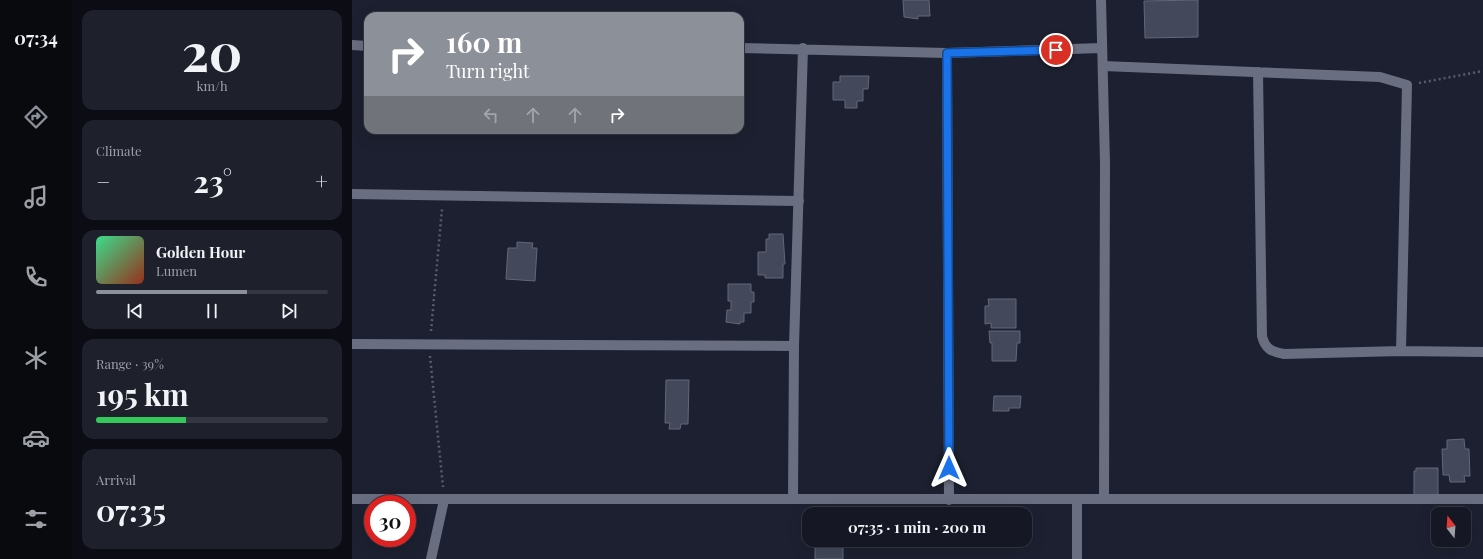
<!DOCTYPE html>
<meta charset="utf-8">
<style>
body{margin:0;font-family:"Playfair Display",serif;background:#1e212c;color:#f1f3f6;height:100vh;display:flex;flex-direction:column;font-size:15px;white-space:nowrap}
*{box-sizing:border-box;margin:0}
p{font-size:13px;color:#9da0a6}
.icon{flex:none;width:22px;height:22px;fill:none;stroke:currentColor;stroke-width:2;stroke-linecap:round;stroke-linejoin:round}
.map{position:relative;flex:1;overflow:hidden}
.sheet{display:flex;flex-direction:column;gap:10px;padding:10px;background:#0c0d14;width:280px}
.sheet>*{flex:none}
.banner{position:absolute;left:12px;top:12px;width:380px;height:122px;border-radius:12px;box-shadow:0 4px 16px #0002,0 0 0 1px #343741;background:#8c9099;color:#fff;overflow:hidden}
.needle{width:26px;rotate:343deg}
.buttons{position:absolute;left:1079px;top:507px;display:grid;gap:8px}
.buttons a{display:grid;place-items:center;width:40px;height:40px;border-radius:8px;background:#151824;box-shadow:0 4px 16px #0002,0 0 0 1px #343741;font-size:20px}
.speed{position:absolute;left:12px;top:495px;display:flex;gap:8px;font-size:20px;font-weight:700;text-align:center}
.speed>*{display:grid;place-content:center;width:52px;height:52px;border-radius:50%;background:#151824;box-shadow:0 4px 16px #0002,0 0 0 1px #343741;line-height:1}
.speed .limit{border:6px solid #d22;background:#fff;color:#111}
.pin{position:absolute;display:grid;place-items:center;width:34px;height:34px;color:#fff;margin:-17px;border:2px solid #fff;border-radius:50%;box-shadow:0 1px 4px #0007}
.me{position:absolute;width:44px;margin:-22px;rotate:0deg;stroke-linejoin:round;filter:drop-shadow(0 0 3px #0008)}
.turn{display:flex;align-items:center;gap:14px;height:84px;padding:0 16px;font-size:18px}
.turn .icon{width:52px;height:52px;stroke-width:2.5}
.turn b{display:block;font-size:28px;line-height:34px}
.lanes{display:flex;align-items:center;height:38px;padding:0 16px;background:#0003;justify-content:center;gap:20px;direction:ltr}
.lanes .off{opacity:.35}
.big{font-size:30px;font-weight:700;line-height:1.1}
.sheet .card{flex:1;display:flex;flex-direction:column;justify-content:center;gap:6px;min-width:0;padding:0 14px;border-radius:12px;background:#1e212c}
.sheet .dial{align-items:center;gap:0}
.dial b{font-size:52px;line-height:1}
.song{display:flex;align-items:center;gap:12px}
.cover{width:48px;height:48px;border-radius:6px;background:linear-gradient(135deg,hsl(150 70% 55%),hsl(10 70% 35%))}
.played{height:4px;border-radius:2px;background:linear-gradient(90deg,#8c9099 65%,#343741 65%)}
.keys{display:flex;justify-content:space-around;direction:ltr}
.heat{display:flex;justify-content:space-between;align-items:center;font-size:22px;direction:ltr}
.charge{height:6px;border-radius:3px;background:linear-gradient(90deg,#34c759 39%,#343741 0)}
.trip{position:absolute;left:450px;top:507px;width:230px;height:40px;border-radius:12px;background:#151824;box-shadow:0 4px 16px #0002,0 0 0 1px #343741;font-weight:700;line-height:40px;text-align:center}
main{display:flex;flex:1;min-height:0}
.tabs{display:flex;flex-direction:column;width:72px;justify-content:space-around;align-items:center;background:#080a0e;color:#9da0a6}
.tabs .icon{width:28px;height:28px}
.tabs .active{color:#8c9099}
.tabs b{font-size:18px;color:#f1f3f6}
.map>svg:first-child{display:block}
</style>
<main>
<nav class="tabs">
<b>07:34</b>
<svg class="icon active" aria-label="directions" viewBox="0 0 24 24"><path d="M12 3l9 9-9 9-9-9zM9 14v-3h6M13 9l2 2-2 2"/></svg>
<svg class="icon" aria-label="music" viewBox="0 0 24 24"><path d="M9 18V5l10-2v13"/><circle cx="6" cy="18" r="3"/><circle cx="16" cy="16" r="3"/></svg>
<svg class="icon" aria-label="phone" viewBox="0 0 24 24"><path d="M5 4h4l2 5-3 2q2 4 5 5l2-3 5 2v4C11 20 4 13 5 4z"/></svg>
<svg class="icon" aria-label="climate" viewBox="0 0 24 24"><path d="M12 3v18M4 7l16 10M4 17L20 7"/></svg>
<svg class="icon" aria-label="car" viewBox="0 0 24 24"><path d="M5 17H2v-5l4-1 3-4h7l3 4 3 1v5h-3M9 17h6M6 11h13"/><circle cx="7" cy="17" r="2"/><circle cx="17" cy="17" r="2"/></svg>
<svg class="icon" aria-label="filters" viewBox="0 0 24 24"><path d="M4 7h16M4 17h16"/><circle cx="9" cy="7" r="2"/><circle cx="15" cy="17" r="2"/></svg>
</nav>
<section class="sheet">
<div class="card dial"><b>20</b><p>km/h</p></div>
<div class="card"><p>Climate</p>
<div class="heat"><a>−</a><b class="big">23°</b><a>+</a></div>
</div>
<div class="card">
<div class="song"><i class="cover"></i><div><b>Golden Hour</b><p>Lumen</p></div></div>
<div class="played"></div>
<div class="keys"><svg class="icon" aria-label="previous" viewBox="0 0 24 24"><path d="M18 5L8 12l10 7zM5 5v14"/></svg><svg class="icon" aria-label="pause" viewBox="0 0 24 24"><path d="M8 5v14M16 5v14"/></svg><svg class="icon" aria-label="next" viewBox="0 0 24 24"><path d="M6 5l10 7-10 7zM19 5v14"/></svg></div>
</div>
<div class="card"><p>Range · 39%</p><b class="big">195 km</b><div class="charge"></div></div>
<div class="card"><p>Arrival</p><b class="big">07:35</b></div>
</section>
<div class="map">
<svg width="1131" height="559" viewBox="0 0 1131 559">
<rect width="100%" height="100%" fill="#1c2030"/>
<path fill="#43485a" stroke="#62677a" d="M551,0H577L578,16H566V19L552,17Z
M846,0V37L793,38L792,1Z
M488,76H517L516,89H511V101H505V108H493V100H481V82H488Z
M417,234H431L433,264H431V278H413V275H406V252H414V239H417Z
M165,242L181,243L180,248H185L183,281L154,279L156,248H165Z
M376,284H399V292H402V302H399V313H392V322H388V324L374,322L375,310H379V301H376Z
M636,299H664V328H639V323L633,324V306H637Z
M637,331H668V343H665L664,361H640V343H638Z
M314,380H337L336,424H329L328,429H317L318,423H313Z
M642,396H669L668,408H657V411H641Z
M1112,439L1113,449H1117L1118,476H1112L1113,482H1098L1097,475H1091L1090,449H1095V440Z
M1064,468H1086V497H1062V471H1064Z
M463,540H491V559H463Z"/>
<g fill="none" stroke-linecap="round" stroke-linejoin="round">
<path stroke="#595d6b" stroke-width="2.5" stroke-dasharray="2 3" stroke-linecap="butt" d="M1067,83L1131,71
M79,331L90,209
M78,356L91,487"/>
<path stroke="#696e80" stroke-width="10" d="M749,0L753,163L752,498
M0,45L16,46
M388,48L595,53L750,48
M595,53L597,500
M751,66L1028,77L1055,85L1049,351
M906,72L910,336C913,349 920,352 932,354L1049,351L1131,352
M0,194L447,201
M0,344L442,346
M441,498L442,346L451,48
M0,499H1131
M79,559L92,500
M725,559V500"/>
</g>
<g fill="none" stroke-linecap="round" stroke-linejoin="round">
<defs>
<path id="route" d="M597,468L595,53L704,50"/>
</defs>
<use href="#route" stroke="#114b97" stroke-width="10"/>
<use href="#route" stroke="#1a73e8" stroke-width="7"/>
</g>
</svg>
<div class="buttons">
<a><svg class="needle" viewBox="-14 -14 28 28"><path d="M0-13l5 13h-10z" fill="#e53935"/><path d="M0 13l5-13h-10z" fill="#9da0a6"/></svg></a>
</div>
<div class="speed"><div class="limit">30</div></div>
<div class="pin" style="left:704px;top:50px;background:#d93025"><svg class="icon" aria-label="arrive" viewBox="0 0 24 24"><path d="M6 21V4h12l-3 4 3 4H6"/></svg></div>
<svg class="me" style="left:597px;top:468px" viewBox="-20 -20 40 40"><path d="M0-17L14 15 0 8-14 15z" fill="#1a73e8" stroke="#fff" stroke-width="4"/></svg>
<div class="trip">07:35 · 1 min · 200 m</div>
<div class="banner">
<div class="turn"><svg class="icon" aria-label="right" viewBox="0 0 24 24"><path d="M7 20v-9h11M14 6l5 5-5 5"/></svg><div><b>160 m</b>Turn right</div></div>
<div class="lanes"><svg class="icon off" aria-label="left" viewBox="0 0 24 24"><path d="M17 20v-9H6M10 6l-5 5 5 5"/></svg><svg class="icon off" aria-label="ahead" viewBox="0 0 24 24"><path d="M12 20V5M6 11l6-6 6 6"/></svg><svg class="icon off" aria-label="ahead" viewBox="0 0 24 24"><path d="M12 20V5M6 11l6-6 6 6"/></svg><svg class="icon" aria-label="right" viewBox="0 0 24 24"><path d="M7 20v-9h11M14 6l5 5-5 5"/></svg></div>
</div>
</div>
</main>
